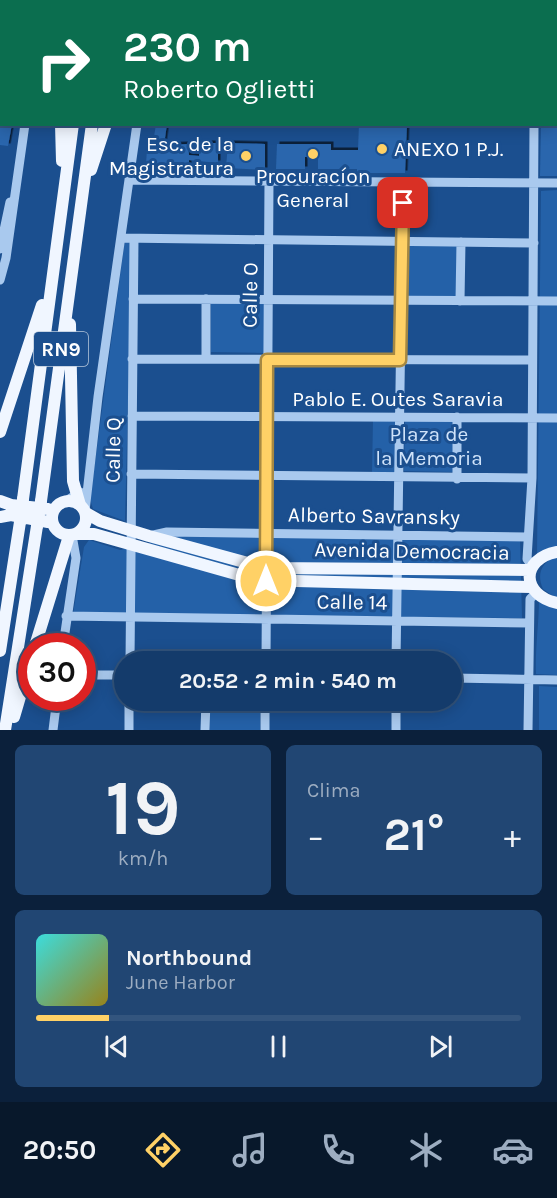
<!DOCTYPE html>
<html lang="es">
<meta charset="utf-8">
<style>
body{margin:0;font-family:Karla,sans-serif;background:#214673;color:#f1f3f6;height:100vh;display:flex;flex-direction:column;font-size:22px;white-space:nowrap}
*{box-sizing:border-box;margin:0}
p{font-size:20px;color:#9dadc1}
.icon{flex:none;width:33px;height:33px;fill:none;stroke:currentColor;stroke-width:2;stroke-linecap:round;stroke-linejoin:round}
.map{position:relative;height:730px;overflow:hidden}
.drawer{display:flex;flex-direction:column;gap:15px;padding:15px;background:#0b203b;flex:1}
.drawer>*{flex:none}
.top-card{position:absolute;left:0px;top:0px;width:558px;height:126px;box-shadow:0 3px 15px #0003,0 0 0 2px #33557e;background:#0b6e4f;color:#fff;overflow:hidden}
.speed{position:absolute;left:18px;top:633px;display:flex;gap:12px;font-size:30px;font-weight:700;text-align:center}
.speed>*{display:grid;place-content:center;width:78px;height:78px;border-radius:50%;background:#143b6b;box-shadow:0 3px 15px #0003,0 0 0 2px #33557e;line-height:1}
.speed .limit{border:9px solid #d22;background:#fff;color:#111}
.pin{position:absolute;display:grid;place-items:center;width:51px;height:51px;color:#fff;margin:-26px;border-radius:12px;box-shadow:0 3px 9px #0006}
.me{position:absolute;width:66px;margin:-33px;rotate:0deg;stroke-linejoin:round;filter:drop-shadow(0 0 4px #0008)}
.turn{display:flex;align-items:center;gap:21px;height:126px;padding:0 24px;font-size:27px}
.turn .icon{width:78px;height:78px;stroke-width:2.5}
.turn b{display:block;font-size:42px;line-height:51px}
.big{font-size:45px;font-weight:700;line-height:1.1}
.drawer .tile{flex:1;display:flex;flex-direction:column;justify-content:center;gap:9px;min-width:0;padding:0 21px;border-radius:9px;background:#214673}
.drawer .dial{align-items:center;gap:0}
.dial b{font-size:78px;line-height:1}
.song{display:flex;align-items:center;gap:18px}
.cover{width:72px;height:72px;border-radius:9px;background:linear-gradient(135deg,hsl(180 70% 55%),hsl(50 70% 35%))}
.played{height:6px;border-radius:3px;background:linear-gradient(90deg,#ffd166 15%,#33557e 15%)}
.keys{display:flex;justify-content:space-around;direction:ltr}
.heat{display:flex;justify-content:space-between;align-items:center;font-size:33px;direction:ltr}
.drawer .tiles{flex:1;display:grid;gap:15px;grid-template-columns:1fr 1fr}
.tile:last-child{grid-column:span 2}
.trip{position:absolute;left:114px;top:651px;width:348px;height:60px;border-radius:30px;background:#143b6b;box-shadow:0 3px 15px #0003,0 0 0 2px #33557e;font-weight:700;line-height:60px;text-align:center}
.dock{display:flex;height:96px;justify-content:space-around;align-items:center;background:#08182b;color:#9dadc1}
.dock .icon{width:42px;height:42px}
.dock .selected{color:#ffd166}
.dock b{font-size:27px;color:#f1f3f6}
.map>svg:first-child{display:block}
</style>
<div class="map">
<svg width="557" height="730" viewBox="0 0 557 730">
<defs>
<filter id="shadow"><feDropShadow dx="2.5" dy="-2.5" stdDeviation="0" flood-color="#0009"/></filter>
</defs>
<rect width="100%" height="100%" fill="#1b4f8f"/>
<path fill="#2461a8" d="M557,190V547L537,555L541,191Z
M125,239L132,240L125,521L93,509L90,499Z
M405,244L457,245L456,297L405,296Z
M211,302H265V353L211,352Z
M373,420L396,421L395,474L372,473Z
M405,421H455L454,472L404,471Z
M177,536L520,540L522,618L73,614L84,547L89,540L120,550Z
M557,555V599L543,589C536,573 542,563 557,555Z
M539,598L557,608V675L536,674C535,648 539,624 539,598Z
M539,686L557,687V730H539Z
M210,701H260V730H210Z"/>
<path fill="#2a66ad" filter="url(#shadow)" d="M0,124H12L8,146L0,145Z
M156,124H167L164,145L188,144L189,155L199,156V143H218V163L189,160V167L146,165L147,149L152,150Z
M359,124H407L405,173H357V169H318V157H305V169H276L277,144H331V150H358Z
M541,124H557V176H540Z
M228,143L265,144V170L226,168Z"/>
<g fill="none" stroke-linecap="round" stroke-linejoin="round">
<path stroke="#a9c9ee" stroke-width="9" d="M148,0L149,2
M39,2L40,0
M157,2V0
M534,2V0
M129,180L557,183
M121,238L534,243
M0,249L10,202
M0,280L6,258L25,124
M133,299L557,301
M460,301L461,242
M132,359L532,360
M206,359V299
M132,416L557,418
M131,474L532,478
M457,479V417
M66,501L80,492
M85,511L98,397L137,124
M149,536L167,532L527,537
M532,565L527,559L532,478L534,124
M66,616L529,623
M63,646L76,558L72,535
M130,662L134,239
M266,662L269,182
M396,662L403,183
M82,675H124
M452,678L557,680
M396,700V730
M53,730L57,698
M129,730V700
M205,730L206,700
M265,730V700
M528,730L530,599L536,593"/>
<path stroke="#f0f6ff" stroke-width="12" d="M55,0V2
M92,2V0
M111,2V0
M141,2V0
M61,124L62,161
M91,170L106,124
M70,324L73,481L80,505
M0,432L42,305
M23,499L73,124
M52 518a17 17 0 1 1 34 0a17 17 0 1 1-34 0Z
M0,501L11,505L48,509
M41,501L92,124
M86,513L100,521L149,536L266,568L530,570
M0,517L11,515L48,522
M76,534H94L257,580L531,587
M557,552C520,559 521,595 557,603
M35,646L69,536
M0,651L20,522
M14,717L32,656
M5,730L37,526"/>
<path stroke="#f0f6ff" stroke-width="12" d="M20,522L23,499
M37,526L41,501"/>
</g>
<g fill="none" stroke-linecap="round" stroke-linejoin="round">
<defs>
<path id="route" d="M266,581L267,360H400L403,203"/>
</defs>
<use href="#route" stroke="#a68842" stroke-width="15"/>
<use href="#route" stroke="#ffd166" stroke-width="10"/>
</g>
<g fill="#ffd166" stroke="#1b4f8f" stroke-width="2">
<circle cx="382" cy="149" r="6"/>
<circle cx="313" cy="154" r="6"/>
<circle cx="246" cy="156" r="6"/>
</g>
<g text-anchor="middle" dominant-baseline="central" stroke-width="6" stroke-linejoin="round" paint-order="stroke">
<rect fill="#1b4f8f" stroke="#bbcadd" stroke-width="1.5" x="34" y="332" width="54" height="34" rx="4.5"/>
<g font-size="20" font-weight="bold" fill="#fff">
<text x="61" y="349">RN9</text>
</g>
<g font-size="21" fill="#fff" stroke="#1b4f8f" text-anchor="end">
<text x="234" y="144">Esc. de la<tspan x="234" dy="24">Magistratura</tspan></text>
<text x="394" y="149" text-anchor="start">ANEXO 1 P.J.</text>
<text x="313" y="176" text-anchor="middle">Procuracíon<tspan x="313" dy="24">General</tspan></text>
</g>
<g font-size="21" fill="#fff" stroke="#1b4f8f">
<text transform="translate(250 295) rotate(-89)">Calle O</text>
<text x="398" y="399">Pablo E. Outes Saravia</text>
<text transform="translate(113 450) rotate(-89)">Calle Q</text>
<text transform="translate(374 516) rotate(1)">Alberto Savransky</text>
<text transform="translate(412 551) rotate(1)">Avenida Democracia</text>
<text transform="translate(352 602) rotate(1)">Calle 14</text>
</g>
<g font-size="21" fill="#cfe3fa" stroke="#1b4f8f">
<text x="429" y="434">Plaza de<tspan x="429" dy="24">la Memoria</tspan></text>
</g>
</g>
</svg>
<div class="speed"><div class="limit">30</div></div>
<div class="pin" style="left:403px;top:203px;background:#d93025"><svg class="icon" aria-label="arrive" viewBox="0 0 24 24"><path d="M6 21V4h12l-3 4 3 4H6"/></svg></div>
<svg class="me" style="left:266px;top:581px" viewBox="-20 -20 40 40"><circle r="17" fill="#ffd166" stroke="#fff" stroke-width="3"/><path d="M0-11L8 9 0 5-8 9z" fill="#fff"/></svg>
<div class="trip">20:52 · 2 min · 540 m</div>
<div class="top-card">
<div class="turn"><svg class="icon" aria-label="right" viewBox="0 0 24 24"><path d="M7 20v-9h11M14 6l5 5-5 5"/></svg><div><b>230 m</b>Roberto Oglietti</div></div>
</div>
</div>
<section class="drawer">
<div class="tiles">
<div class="tile dial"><b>19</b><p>km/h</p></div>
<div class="tile"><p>Clima</p>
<div class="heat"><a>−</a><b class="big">21°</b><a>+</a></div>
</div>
<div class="tile">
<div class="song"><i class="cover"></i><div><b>Northbound</b><p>June Harbor</p></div></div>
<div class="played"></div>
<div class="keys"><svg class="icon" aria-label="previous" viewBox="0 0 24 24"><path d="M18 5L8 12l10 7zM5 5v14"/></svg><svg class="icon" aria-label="pause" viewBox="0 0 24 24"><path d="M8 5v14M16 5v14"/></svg><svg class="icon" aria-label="next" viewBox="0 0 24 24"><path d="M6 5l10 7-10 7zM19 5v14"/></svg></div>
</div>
</div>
</section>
<nav class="dock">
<b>20:50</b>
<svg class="icon selected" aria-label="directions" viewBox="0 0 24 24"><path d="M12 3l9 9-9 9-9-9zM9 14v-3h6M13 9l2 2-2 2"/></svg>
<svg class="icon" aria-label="music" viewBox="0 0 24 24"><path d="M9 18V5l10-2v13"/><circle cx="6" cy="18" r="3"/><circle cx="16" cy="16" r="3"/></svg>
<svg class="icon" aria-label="phone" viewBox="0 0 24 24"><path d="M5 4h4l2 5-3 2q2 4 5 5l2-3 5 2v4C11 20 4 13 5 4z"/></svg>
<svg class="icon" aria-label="climate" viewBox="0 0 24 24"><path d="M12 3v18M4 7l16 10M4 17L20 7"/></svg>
<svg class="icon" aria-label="car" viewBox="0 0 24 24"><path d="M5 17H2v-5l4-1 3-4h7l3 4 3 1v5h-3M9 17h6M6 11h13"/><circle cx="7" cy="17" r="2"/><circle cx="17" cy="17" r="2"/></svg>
</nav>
